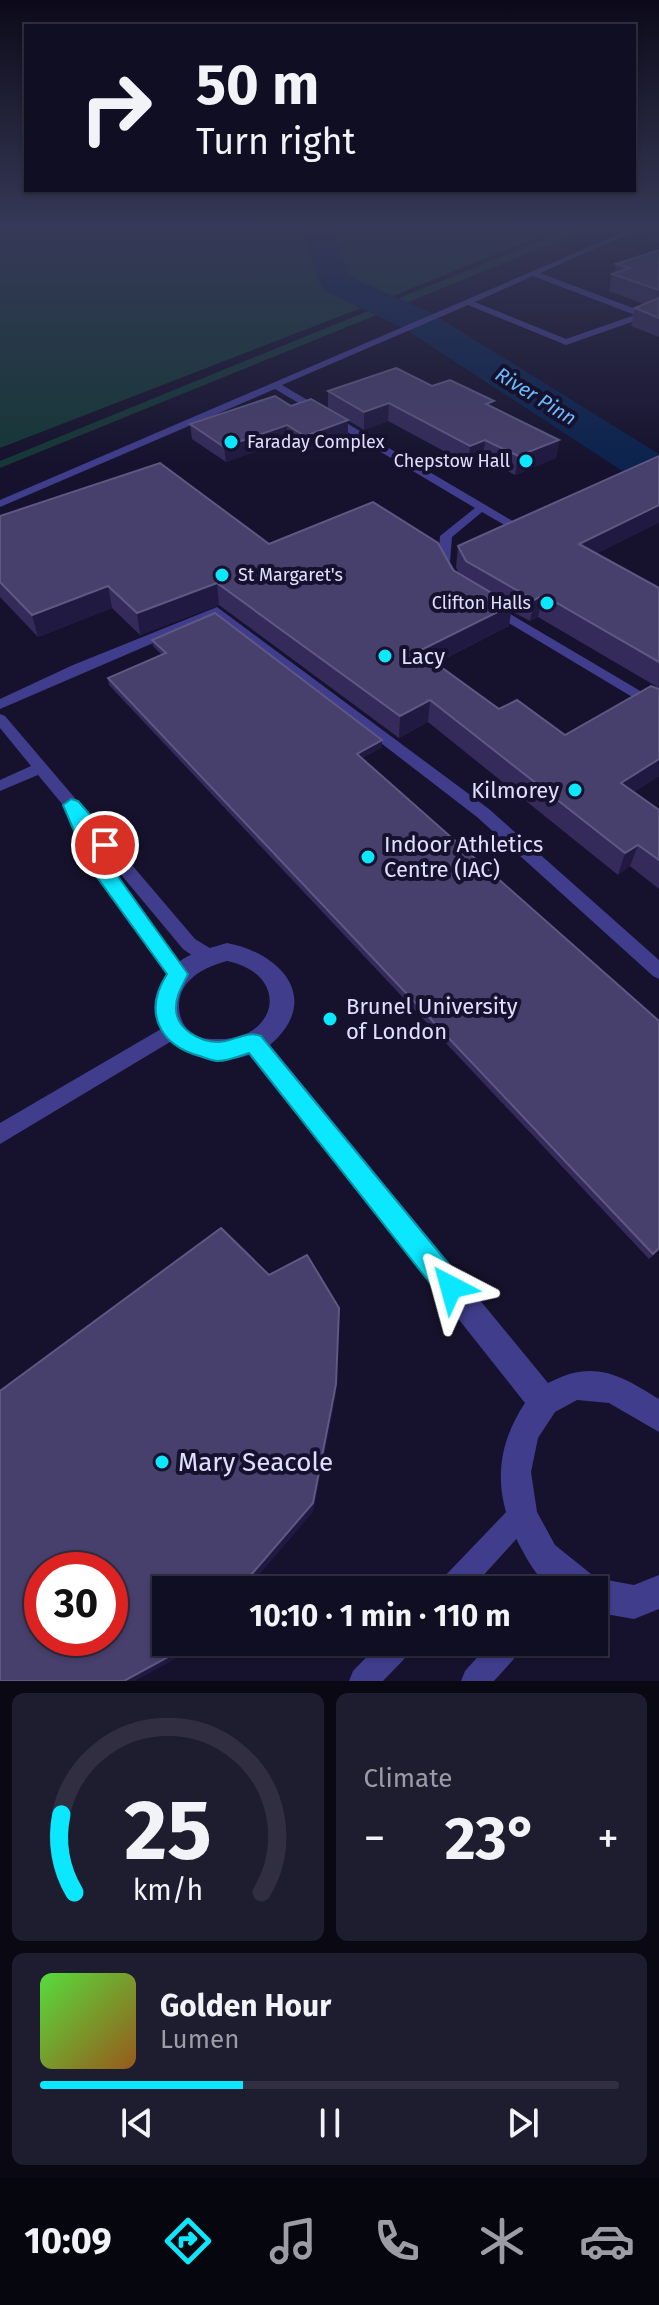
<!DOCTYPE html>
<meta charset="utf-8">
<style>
body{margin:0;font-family:"Fira Sans",sans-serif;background:#1e1c2f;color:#f1f3f6;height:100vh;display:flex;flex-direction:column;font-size:30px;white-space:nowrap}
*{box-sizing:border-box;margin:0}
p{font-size:26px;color:#9c9ca5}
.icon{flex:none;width:44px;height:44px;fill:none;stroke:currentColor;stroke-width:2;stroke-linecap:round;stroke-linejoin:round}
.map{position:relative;height:1681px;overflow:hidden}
.drawer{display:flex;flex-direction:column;gap:12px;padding:12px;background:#090813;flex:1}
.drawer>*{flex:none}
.top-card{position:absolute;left:24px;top:24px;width:612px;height:168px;border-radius:0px;box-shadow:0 2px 6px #0004,0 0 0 2px #302e40;background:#100e22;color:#f1f3f6;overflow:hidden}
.speed{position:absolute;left:24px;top:1552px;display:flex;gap:16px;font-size:40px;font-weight:700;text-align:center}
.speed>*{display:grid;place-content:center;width:104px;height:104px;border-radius:50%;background:#100e22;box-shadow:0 2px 6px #0004,0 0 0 2px #302e40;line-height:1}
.speed .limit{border:12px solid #d22;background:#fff;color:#111}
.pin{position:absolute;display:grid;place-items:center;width:68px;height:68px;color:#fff;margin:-34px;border:4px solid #fff;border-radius:50%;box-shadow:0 2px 8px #0007}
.me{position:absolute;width:88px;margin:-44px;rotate:321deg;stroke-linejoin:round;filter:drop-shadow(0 0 6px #0008)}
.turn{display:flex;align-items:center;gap:28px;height:168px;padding:0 40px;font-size:36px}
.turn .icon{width:104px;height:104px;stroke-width:2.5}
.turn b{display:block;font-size:56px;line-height:68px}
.big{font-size:60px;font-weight:700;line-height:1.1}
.drawer .tile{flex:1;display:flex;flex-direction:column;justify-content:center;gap:12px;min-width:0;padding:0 28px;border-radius:12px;background:#1e1c2f}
.drawer .dial{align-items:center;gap:0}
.dial svg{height:208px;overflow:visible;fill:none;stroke:#302e40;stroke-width:7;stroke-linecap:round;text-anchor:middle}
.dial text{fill:#f1f3f6;stroke:none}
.song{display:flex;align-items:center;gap:24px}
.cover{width:96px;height:96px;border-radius:12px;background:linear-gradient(135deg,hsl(110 70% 55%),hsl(30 70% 35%))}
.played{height:8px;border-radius:4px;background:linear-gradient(90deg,#0ae7ff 35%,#302e40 35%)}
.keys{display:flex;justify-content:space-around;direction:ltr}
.heat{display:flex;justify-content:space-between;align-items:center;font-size:44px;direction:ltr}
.drawer .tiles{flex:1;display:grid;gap:12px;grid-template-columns:1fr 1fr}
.tile:last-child{grid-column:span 2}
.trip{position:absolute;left:152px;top:1576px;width:456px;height:80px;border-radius:0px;background:#100e22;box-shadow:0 2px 6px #0004,0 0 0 2px #302e40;font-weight:700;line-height:80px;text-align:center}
.tabs{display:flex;height:128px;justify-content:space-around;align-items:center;background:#06060e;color:#9c9ca5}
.tabs .icon{width:56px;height:56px}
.tabs .current{color:#0ae7ff}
.tabs b{font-size:36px;color:#f1f3f6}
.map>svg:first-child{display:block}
</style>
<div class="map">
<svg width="659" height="1681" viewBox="0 0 659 1681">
<rect width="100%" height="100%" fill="#16122d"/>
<path fill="#153736" d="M0,229H558L395,295L0,448Z
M569,229H588L0,468V461Z"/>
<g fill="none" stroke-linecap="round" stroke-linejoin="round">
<path fill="#0b234d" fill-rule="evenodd" d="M301,229H331L350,277L431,313L659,454V488L642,484L405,329L323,290Z"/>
<path fill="#403d8c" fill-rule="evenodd" d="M631,229H639L540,273L646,313V317L566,345L468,305L282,385L516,523V527H508L482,512L452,537L450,562L457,574L455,577H447L438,562L440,536L475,508L275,389L0,507V500ZM533,276L635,315L566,339L475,302Z
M493,604L659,702V713L489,611L487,608Z
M217,607L489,809L659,960V979L653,976L477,817L216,616L0,709V699L73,665Z
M0,714L5,716L195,939L213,950L216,955L213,960C202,964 192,955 183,949L98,847L103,858L184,969L187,974L184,979L178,982L172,979L90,865L71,821L73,817L38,775L0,791V780L31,766L0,728Z
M173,1022L180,1024L182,1030L180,1036L0,1144V1123Z
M521,1502L530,1506L534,1515L530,1524L470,1590H437L441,1580L512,1506Z
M381,1642H415L411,1652L383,1681H349L353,1671Z
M491,1642H524L520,1652L494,1681H461L465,1671Z"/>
<path fill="#403d8c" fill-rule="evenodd" d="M227,943C281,953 323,999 270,1045L548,1383C593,1359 619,1374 659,1399V1432L609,1403L577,1400L555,1412L538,1438L531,1472L537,1512L555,1545L596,1578L634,1585L659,1575V1609L634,1619L594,1612V1590C584,1590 566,1593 557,1590C540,1583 529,1563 521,1548C494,1498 493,1451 525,1403L249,1055C190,1077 121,1024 172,968C186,953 208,949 227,943ZM227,961C291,974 279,1040 218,1039C210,1039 202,1039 194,1035C176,1023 174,996 189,981C199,970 213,965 227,961Z"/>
</g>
<path fill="#342b5a" d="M650,229H659V242L648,239Z
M659,250V337L631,326L635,308L644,304L609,291L612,274L615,273L616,264Z
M432,386L493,407L559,440L556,458L515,475L483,458L468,464L388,421L364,430L328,408V391Z
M275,396L348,436L306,451L287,440L226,462L192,439L190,424Z
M0,516L269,544L453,570L459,574L456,567L458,546L597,554L659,588V688L538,617L530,621L511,611L509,626L436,663L499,709L565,735L659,689V776L634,792L659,810V889L630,866L618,875L428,722L399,738L219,605L140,635L112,608L38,637L0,597Z
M152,640L382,740V747L362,758L659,1021V1250L649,1259L109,685L108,678L162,655L153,646Z"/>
<path fill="#201941" d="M389,403L388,421L364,430V412Z
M348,420V436L306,451L305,436Z
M287,425V440L226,462L224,447Z
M485,440L483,458L468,464L470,446Z
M559,440L556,458L515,475L518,456Z
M659,505V523L574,565L579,544Z
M217,583L219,605L140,635L137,613Z
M108,586L112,608L38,637L32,615Z
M543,595L538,617L530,621L534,600Z
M512,605L509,626L417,672L419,651Z
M430,700L428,722L399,738L400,716Z
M382,740V747L357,760V754Z
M659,759V776L614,805L621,783Z
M638,845L630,866L618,875L625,853Z
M339,1308L336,1396L313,1512L246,1590H238Z
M185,1642H194L177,1658L135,1681H124Z"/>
<path fill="#473f6c" stroke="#5f5883" stroke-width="2" fill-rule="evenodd" d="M659,250V290L612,274L630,268L616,264Z
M659,298V318L635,308Z
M396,368L432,386L450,380L494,401L486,404L559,440L518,456L485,440L470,446L389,403L364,412L328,391Z
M275,396L291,406L311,399L348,420L305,436L287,425L224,447L190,424Z
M659,456V505L579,544L659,588V662L543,595L534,600L466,561L458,546Z
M160,463L269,544L373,502L438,543L453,570L512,605L419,651L499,709L517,700L565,735L651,686L659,689V759L621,783L659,810V860L638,845L625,853L430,700L400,716L217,583L137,613L108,586L32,615L0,582V516Z
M215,613L382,740L357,754L659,1021V1248L653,1254L108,678L166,653L152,640Z
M221,1228L269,1275L307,1255L339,1308L336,1384L313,1503L238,1590H166V1642H185L170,1656L124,1681H0V1391ZM42,1570H110V1638H42Z"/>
<linearGradient id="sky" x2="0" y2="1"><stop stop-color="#0c0a19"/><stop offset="0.49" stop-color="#363957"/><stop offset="1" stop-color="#363957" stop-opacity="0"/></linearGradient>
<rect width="659" height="464" fill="url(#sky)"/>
<path fill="#0ae7ff" stroke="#0696a6" stroke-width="2" d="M71,799L78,801L112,840L114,845L112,850H101L104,857L188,974C183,985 175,996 176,1010C177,1029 200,1042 218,1042C233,1042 246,1030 261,1036L460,1278L464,1287L460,1297L451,1300L441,1297L249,1053C240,1056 228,1061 218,1061C213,1061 205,1058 200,1056C159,1045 143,1012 167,974L89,866L63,805Z"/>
<g fill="#0ae7ff" stroke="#16122d" stroke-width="3">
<circle cx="231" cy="442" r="8"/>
<circle cx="526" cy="461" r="8"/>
<circle cx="222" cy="575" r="8"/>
<circle cx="547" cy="603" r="8"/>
<circle cx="385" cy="656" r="8"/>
<circle cx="575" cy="790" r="8"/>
<circle cx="368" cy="857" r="8"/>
<circle cx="330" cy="1019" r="8"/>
<circle cx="162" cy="1462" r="8"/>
</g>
<g text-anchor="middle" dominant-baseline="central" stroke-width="8" stroke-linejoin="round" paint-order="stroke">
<g font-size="18" fill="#e2deff" stroke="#16122d" text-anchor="start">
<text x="247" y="442">Faraday Complex</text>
<text x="510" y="461" text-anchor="end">Chepstow Hall</text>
<text x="238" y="575">St Margaret's</text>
<text x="531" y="603" text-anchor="end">Clifton Halls</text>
</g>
<g font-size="20" font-style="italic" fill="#6cbbff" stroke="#16122d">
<text transform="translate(536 396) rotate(32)">River Pinn</text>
</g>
<g font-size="22" fill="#e2deff" stroke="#16122d" text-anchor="start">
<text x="401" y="656">Lacy</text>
<text x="559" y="790" text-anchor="end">Kilmorey</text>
<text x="384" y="844">Indoor Athletics<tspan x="384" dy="25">Centre (IAC)</tspan></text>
<text x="346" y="1006">Brunel University<tspan x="346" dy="25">of London</tspan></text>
</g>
<g font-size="26" fill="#e2deff" stroke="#16122d" text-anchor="start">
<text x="178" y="1462">Mary Seacole</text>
</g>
</g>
</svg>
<div class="speed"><div class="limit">30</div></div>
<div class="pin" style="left:105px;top:845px;background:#d93025"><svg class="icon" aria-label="arrive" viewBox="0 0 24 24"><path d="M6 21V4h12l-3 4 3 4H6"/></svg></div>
<svg class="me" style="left:451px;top:1287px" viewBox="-20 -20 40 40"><path d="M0-17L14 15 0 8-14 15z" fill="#0ae7ff" stroke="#fff" stroke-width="4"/></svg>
<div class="trip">10:10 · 1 min · 110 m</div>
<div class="top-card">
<div class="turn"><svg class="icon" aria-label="right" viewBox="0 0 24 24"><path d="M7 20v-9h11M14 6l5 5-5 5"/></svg><div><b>50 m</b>Turn right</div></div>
</div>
</div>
<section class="drawer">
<div class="tiles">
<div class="tile dial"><svg viewBox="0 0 100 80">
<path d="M14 69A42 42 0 1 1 86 69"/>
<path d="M14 69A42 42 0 0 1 9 39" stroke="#0ae7ff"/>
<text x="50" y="56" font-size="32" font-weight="700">25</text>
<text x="50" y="72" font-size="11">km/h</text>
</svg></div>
<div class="tile"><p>Climate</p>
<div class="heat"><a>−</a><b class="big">23°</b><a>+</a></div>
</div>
<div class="tile">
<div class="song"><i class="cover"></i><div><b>Golden Hour</b><p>Lumen</p></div></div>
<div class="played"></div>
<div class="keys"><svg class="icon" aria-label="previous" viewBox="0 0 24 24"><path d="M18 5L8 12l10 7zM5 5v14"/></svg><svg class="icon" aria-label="pause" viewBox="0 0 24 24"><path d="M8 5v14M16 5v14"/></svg><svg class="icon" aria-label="next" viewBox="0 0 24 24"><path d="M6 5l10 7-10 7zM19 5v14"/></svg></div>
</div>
</div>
</section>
<nav class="tabs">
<b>10:09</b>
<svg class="icon current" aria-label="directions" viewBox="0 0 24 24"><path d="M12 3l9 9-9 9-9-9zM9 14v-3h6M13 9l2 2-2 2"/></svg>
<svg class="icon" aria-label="music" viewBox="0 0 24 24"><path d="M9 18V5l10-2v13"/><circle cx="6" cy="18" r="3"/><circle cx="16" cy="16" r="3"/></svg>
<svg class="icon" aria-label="phone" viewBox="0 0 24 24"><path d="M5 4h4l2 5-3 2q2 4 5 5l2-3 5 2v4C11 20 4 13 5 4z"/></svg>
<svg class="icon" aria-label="climate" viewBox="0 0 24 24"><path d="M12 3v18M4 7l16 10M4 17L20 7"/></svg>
<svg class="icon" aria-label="car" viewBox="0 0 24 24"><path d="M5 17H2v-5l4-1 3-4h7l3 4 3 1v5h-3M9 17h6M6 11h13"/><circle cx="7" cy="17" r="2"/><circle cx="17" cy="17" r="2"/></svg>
</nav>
